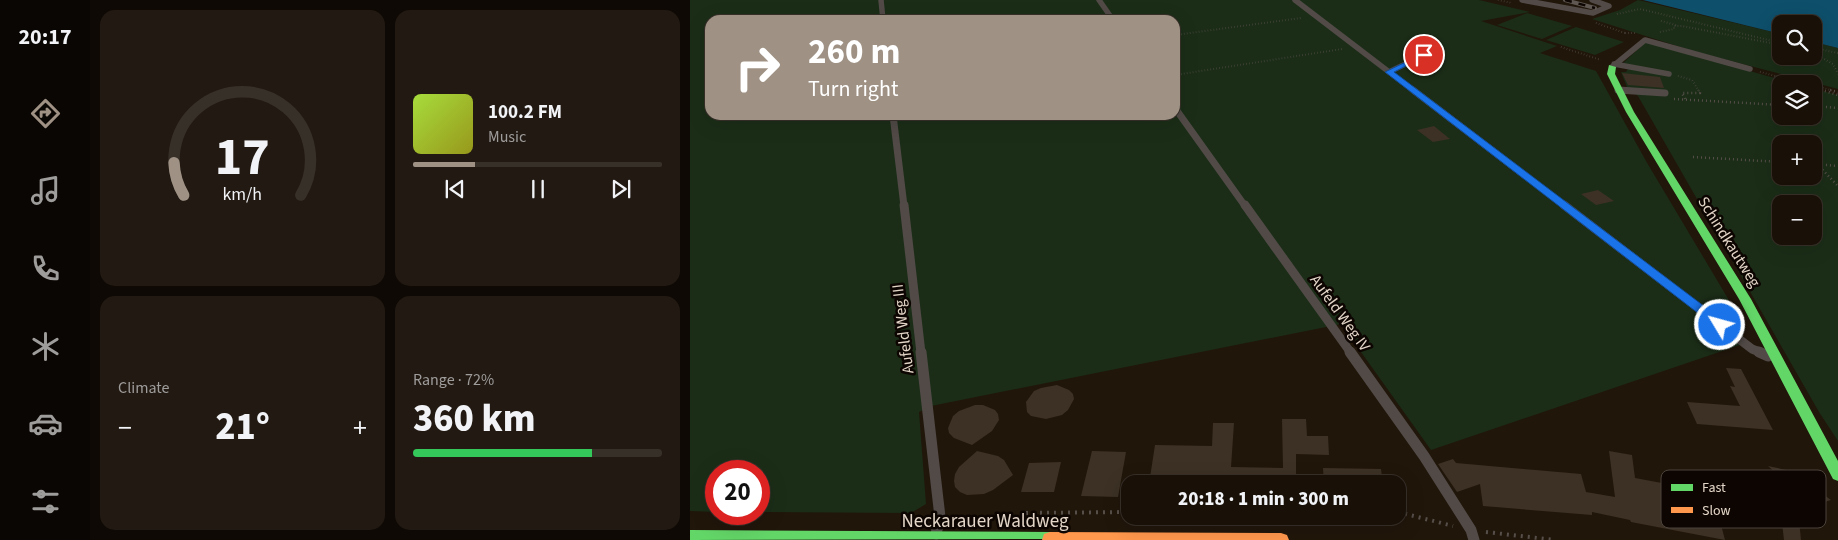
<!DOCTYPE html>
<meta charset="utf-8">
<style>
body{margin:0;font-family:"Source Sans 3",sans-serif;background:#221912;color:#f1f3f6;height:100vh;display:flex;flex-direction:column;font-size:19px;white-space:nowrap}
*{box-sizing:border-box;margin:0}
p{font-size:16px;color:#9f9d9c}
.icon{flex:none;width:28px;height:28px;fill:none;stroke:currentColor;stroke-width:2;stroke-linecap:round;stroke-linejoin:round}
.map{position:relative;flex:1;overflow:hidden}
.details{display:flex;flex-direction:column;gap:10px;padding:10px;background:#0e0904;width:600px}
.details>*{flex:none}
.guide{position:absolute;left:15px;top:15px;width:475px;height:105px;border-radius:15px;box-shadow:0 5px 20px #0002,0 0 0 1px #373029;background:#9f9285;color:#fff;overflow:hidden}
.fabs{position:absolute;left:1082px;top:15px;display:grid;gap:10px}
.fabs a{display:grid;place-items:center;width:50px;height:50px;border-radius:10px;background:#191008;box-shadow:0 5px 20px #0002,0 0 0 1px #373029;font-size:25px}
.speed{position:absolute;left:15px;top:460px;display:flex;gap:10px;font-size:25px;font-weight:700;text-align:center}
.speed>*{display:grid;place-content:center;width:65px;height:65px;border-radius:50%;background:#191008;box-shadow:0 5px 20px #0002,0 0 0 1px #373029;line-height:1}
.speed .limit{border:8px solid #d22;background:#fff;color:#111}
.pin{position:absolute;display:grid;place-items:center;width:42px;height:42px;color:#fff;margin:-21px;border:2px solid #fff;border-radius:50%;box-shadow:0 1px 5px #0007}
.me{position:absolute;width:55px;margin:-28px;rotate:307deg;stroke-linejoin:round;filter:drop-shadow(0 0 4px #0008)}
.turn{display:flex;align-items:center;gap:18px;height:105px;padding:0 20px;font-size:22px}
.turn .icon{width:65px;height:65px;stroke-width:2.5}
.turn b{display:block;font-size:35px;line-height:42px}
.big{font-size:38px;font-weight:800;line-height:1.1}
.details .widget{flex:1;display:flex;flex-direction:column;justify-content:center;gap:8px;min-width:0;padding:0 18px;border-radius:15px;background:#221912}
.details .dial{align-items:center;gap:0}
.dial svg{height:130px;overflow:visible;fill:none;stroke:#373029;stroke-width:7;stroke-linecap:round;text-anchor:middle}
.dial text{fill:#f1f3f6;stroke:none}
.song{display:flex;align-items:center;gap:15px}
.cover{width:60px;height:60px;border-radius:8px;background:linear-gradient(135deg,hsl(80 70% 55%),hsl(60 70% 35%))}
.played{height:5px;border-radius:2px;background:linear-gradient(90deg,#9f9285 25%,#373029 25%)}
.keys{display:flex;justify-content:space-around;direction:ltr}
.heat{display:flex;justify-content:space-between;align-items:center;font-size:28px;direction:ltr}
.charge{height:8px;border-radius:4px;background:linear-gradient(90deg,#34c759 72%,#373029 0)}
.details .tiles{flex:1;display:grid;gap:10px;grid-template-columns:repeat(2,1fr)}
.trip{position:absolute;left:431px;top:475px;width:285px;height:50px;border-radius:15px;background:#191008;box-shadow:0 5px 20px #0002,0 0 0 1px #373029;font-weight:800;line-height:50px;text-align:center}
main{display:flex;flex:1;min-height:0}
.dock{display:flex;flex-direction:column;width:90px;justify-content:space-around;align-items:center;background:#0a0603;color:#9f9d9c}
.dock .icon{width:35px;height:35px}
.dock .current{color:#9f9285}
.dock b{font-size:22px;color:#f1f3f6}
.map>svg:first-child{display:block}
</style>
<main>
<nav class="dock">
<b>20:17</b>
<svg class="icon current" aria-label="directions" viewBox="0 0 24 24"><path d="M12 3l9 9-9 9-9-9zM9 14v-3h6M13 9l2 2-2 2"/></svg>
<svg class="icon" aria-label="music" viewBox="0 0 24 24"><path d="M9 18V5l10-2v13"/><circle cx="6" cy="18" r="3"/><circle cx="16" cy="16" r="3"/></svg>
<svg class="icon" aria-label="phone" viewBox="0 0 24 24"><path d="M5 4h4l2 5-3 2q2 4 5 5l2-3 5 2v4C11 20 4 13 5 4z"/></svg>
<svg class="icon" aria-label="climate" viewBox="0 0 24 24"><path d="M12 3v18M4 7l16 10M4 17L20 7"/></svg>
<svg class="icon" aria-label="car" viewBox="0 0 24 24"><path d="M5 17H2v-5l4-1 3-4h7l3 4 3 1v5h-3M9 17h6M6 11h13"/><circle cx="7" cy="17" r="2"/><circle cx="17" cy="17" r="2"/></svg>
<svg class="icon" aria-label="filters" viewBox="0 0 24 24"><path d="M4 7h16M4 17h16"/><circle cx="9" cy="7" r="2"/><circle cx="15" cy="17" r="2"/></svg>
</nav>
<section class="details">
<div class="tiles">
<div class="widget dial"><svg viewBox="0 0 100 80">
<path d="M14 69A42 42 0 1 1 86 69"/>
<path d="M14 69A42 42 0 0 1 8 49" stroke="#9f9285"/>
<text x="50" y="56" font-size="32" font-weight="700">17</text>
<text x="50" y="72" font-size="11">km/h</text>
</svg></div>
<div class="widget">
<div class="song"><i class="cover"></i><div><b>100.2 FM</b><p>Music</p></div></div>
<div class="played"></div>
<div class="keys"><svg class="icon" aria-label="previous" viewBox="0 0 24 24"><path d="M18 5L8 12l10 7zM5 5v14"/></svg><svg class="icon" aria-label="pause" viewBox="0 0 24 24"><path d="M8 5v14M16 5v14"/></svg><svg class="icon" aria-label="next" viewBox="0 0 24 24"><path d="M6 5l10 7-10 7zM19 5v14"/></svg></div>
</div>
<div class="widget"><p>Climate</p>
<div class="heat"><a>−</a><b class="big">21°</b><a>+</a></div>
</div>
<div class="widget"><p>Range · 72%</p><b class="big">360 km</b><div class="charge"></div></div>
</div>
</section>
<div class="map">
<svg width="1148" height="540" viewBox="0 0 1148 540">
<rect width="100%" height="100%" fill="#21160a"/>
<path fill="#1b2d17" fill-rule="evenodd" d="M0,0H789L840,12L791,21L867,46L850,53L906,71L956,161L1055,327L1050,345L741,450L651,324L241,406L229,412L236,504L221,513L69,512V471H26V512L0,511ZM20,20H485V115H20Z
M948,0L1091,34V56H1124V42L1148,48V89L1003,51L902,19L930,10Z
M837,13L882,26L852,39L807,25Z
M886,27L934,42L905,55L856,40Z
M956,42L1106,84H1091V116H1124V89L1148,95V441L1129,412L948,96L937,87L931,72H936L939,67L932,64ZM1091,144H1124V176H1091ZM1091,204H1124V236H1091Z"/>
<path fill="#0e4f6b" d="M953,0H1148V48L1124,42V24H1091V34Z"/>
<path fill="#3c3124" d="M932,73L970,77L974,88L938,85Z
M744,126L760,139L743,142L727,130Z
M908,190L924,201L906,205L891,194Z
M1036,368L1051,369L1083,430L1007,424L997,402L1050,406L1040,386L1045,387Z
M367,385L379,390L383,394L384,399L378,410L372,415L356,419L341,416L337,412L336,402L344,391L351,388Z
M285,405H293L305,410L308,414L309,420L302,431L282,445L264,438L259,433L258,428L263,416L269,411Z
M592,419H616L617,436H638L639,455L606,454V484H459L465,445L522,446L523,423H544L541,467L593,468Z
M287,451L308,456L314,460L323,475L303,490L294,494L277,495L270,492L265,487L264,481L265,474L269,467Z
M402,451L436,452L428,497L391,496Z
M919,451L942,455L945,478L1004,489L1010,517L1030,521L1035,540L941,522L940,520L902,512V515L793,506L790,484L767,492L748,464L763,459L766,463L891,474L896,492L925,497Z
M371,462L364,492H331L339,463Z
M1078,466L1124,476L1126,489L1141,500L1125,505L1105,489V491L1092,487L1089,476Z
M633,468L691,469L693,484H634Z
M1091,515L1109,520L1111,540H1094Z"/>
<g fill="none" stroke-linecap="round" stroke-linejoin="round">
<path stroke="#554e49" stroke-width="2" stroke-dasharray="0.5 2.5" stroke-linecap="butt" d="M808,0L822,3
M927,14L950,9L1091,43
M971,21L986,25
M906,23L935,33
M970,32L984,29V26H992L1091,45
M935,33H946
M485,35L611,18
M871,47L911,60
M1124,48L1148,53
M1124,53L1143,64L1148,74
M1070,72L1116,84
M485,75L652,49
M988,76L1002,80L1009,91
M1124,86L1145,91
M1124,88L1135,91"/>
<path stroke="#554e49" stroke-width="2.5" stroke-dasharray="1 3" stroke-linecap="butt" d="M1131,90L1148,95
M1140,90L1148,92
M984,99L1091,105
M995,99L992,93H1010L1008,90
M1124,106L1148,108
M1003,157L1091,162
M1124,164L1148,166
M1127,164L1148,186"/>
<path stroke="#554e49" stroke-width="4" stroke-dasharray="2 5" stroke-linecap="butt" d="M336,513L440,512
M708,514H716L763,526
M796,532L865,540"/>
<path stroke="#514a47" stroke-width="5.5" d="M191,0L193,20
M409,0L423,20
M605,0L724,91
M832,0L903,13L919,6L902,0
M924,64L979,74
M922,67L955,40L1060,69
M699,72L746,49
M928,90L946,91"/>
<path stroke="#514a47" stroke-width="7" d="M723,90L875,206
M928,90L975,93
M485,108L555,206
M203,115L214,206"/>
<path stroke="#514a47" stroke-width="9" d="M214,205L231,353
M555,205L661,353
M874,205L1062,349L1072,353"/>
<path stroke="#514a47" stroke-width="11" d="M231,352L250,517L246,534
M660,352L734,456L781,530L784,540
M1069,352L1078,356"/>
<path fill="#63d668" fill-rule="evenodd" d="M919,65L926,67L925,74L944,112L1061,299L1148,461V481L1143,479L1049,299L936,112L917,74Z
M0,530L360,532L366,534L368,539L0,540Z"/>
<path fill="#ff974d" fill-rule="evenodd" d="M360,532L591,533L597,535L599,540H352L354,534Z"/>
<defs>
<path id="rail" d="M875,0L905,8"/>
</defs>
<use href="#rail" stroke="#5e5752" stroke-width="4"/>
<use href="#rail" stroke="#0c0501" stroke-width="2.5" stroke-dasharray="7" stroke-linecap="butt"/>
</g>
<path fill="#1a73e8" stroke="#114b97" d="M732,54L738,55L704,72L1035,322L1036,325L1035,327H1026L695,72Z"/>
<g text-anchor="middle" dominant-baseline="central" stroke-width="5" stroke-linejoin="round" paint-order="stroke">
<g font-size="16" fill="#e3d5c7" stroke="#0c0501">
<text transform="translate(1039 242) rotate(58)">Schindkautweg</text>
<text transform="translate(650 313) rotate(54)">Aufeld Weg IV</text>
<text transform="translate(213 329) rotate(-97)">Aufeld Weg III</text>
</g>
<g font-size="19" fill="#e3d5c7" stroke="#0c0501">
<text x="295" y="521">Neckarauer Waldweg</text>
</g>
</g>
<rect x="971" y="470" width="165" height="58" rx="8" fill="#0c0501" stroke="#4c433c" stroke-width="1"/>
<rect x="981" y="484" width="22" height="7" fill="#63d668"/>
<rect x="981" y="507" width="22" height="6" fill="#ff974d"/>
<g font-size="14" fill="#e3d5c7">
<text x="1012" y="492">Fast</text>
<text x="1012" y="515">Slow</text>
</g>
</svg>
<div class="fabs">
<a><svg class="icon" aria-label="search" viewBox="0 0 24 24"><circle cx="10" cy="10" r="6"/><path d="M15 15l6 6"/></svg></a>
<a><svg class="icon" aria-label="layers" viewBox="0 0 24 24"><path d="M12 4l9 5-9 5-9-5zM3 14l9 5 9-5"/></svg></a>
<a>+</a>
<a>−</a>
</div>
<div class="speed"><div class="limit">20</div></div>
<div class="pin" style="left:734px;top:55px;background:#d93025"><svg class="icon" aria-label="arrive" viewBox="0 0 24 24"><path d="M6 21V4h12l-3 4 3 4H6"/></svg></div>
<svg class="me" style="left:1030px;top:325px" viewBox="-20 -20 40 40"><circle r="17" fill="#1a73e8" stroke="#fff" stroke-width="3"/><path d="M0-11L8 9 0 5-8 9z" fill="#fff"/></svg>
<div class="trip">20:18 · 1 min · 300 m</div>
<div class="guide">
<div class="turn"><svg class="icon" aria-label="right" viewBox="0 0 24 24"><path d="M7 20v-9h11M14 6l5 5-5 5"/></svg><div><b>260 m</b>Turn right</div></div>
</div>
</div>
</main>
